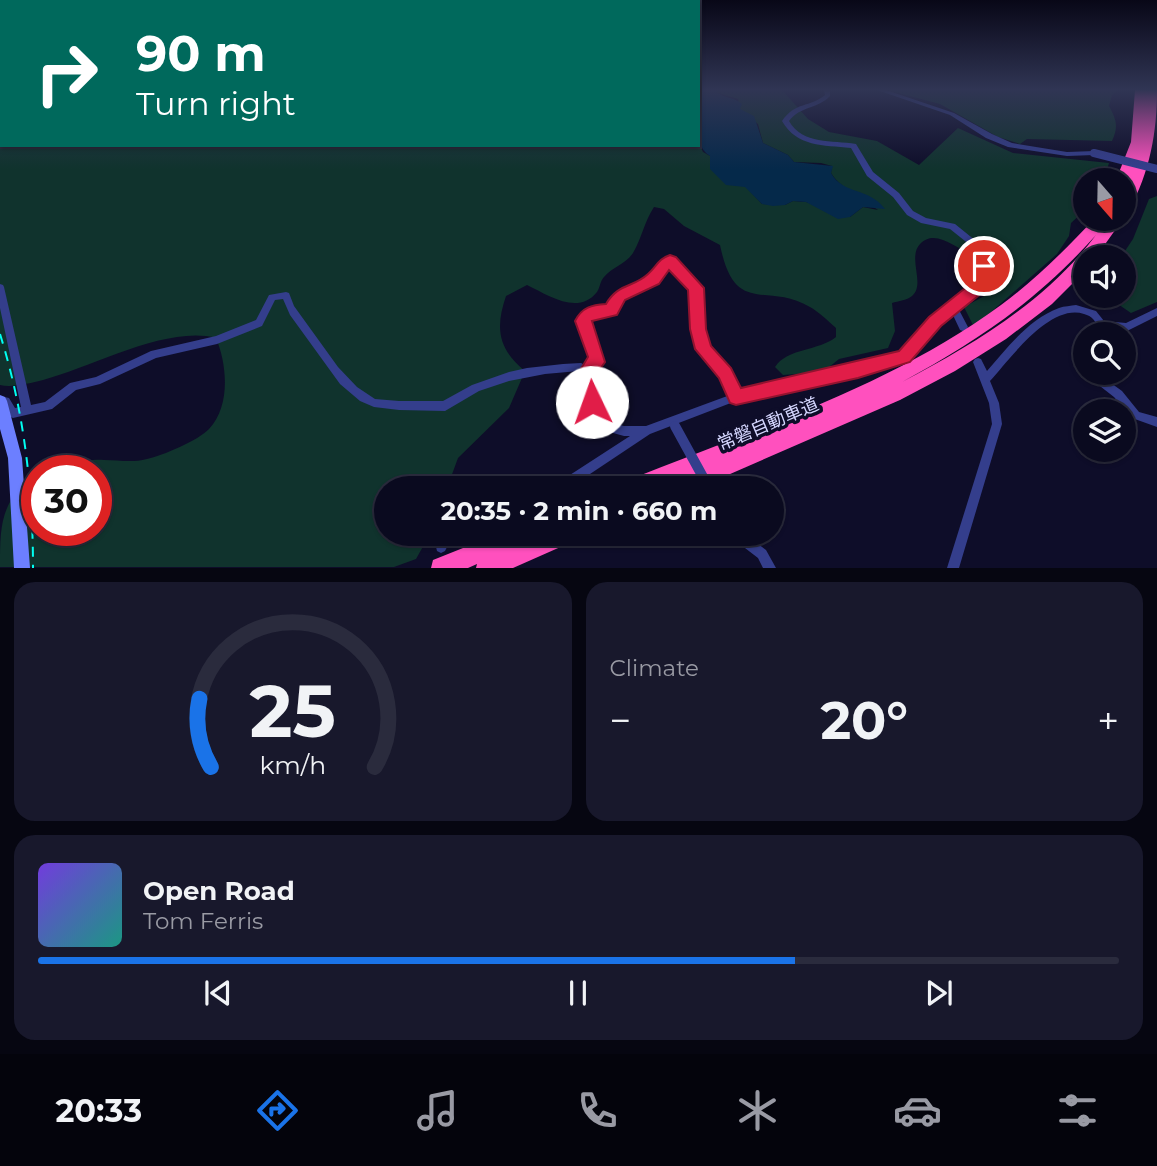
<!DOCTYPE html>
<meta charset="utf-8">
<style>
body{margin:0;font-family:Montserrat,"Noto Sans JP",sans-serif;background:#18182c;color:#f1f3f6;height:100vh;display:flex;flex-direction:column;font-size:26px;white-space:nowrap}
*{box-sizing:border-box;margin:0}
p{font-size:23px;color:#999aa4}
.icon{flex:none;width:38px;height:38px;fill:none;stroke:currentColor;stroke-width:2;stroke-linecap:round;stroke-linejoin:round}
.map{position:relative;height:568px;overflow:hidden}
.sheet{display:flex;flex-direction:column;gap:14px;padding:14px;background:#060611;flex:1}
.sheet>*{flex:none}
.hud{position:absolute;left:0px;top:0px;width:700px;height:147px;box-shadow:0 2px 5px #0004,0 0 0 2px #2a2b3d;background:#00695c;color:#fff;overflow:hidden}
.needle{width:46px;rotate:160deg}
.tools{position:absolute;left:1073px;top:168px;display:grid;gap:14px}
.tools a{display:grid;place-items:center;width:63px;height:63px;border-radius:50%;background:#0a0a1f;box-shadow:0 2px 5px #0004,0 0 0 2px #2a2b3d;font-size:35px}
.speed{position:absolute;left:21px;top:455px;display:flex;gap:14px;font-size:35px;font-weight:700;text-align:center}
.speed>*{display:grid;place-content:center;width:91px;height:91px;border-radius:50%;background:#0a0a1f;box-shadow:0 2px 5px #0004,0 0 0 2px #2a2b3d;line-height:1}
.speed .limit{border:10px solid #d22;background:#fff;color:#111}
.pin{position:absolute;display:grid;place-items:center;width:60px;height:60px;color:#fff;margin:-30px;border:4px solid #fff;border-radius:50%;box-shadow:0 2px 7px #0007}
.me{position:absolute;width:77px;margin:-38px;rotate:357deg;stroke-linejoin:round;filter:drop-shadow(0 0 5px #0008)}
.turn{display:flex;align-items:center;gap:24px;height:147px;padding:0 21px;font-size:32px}
.turn .icon{width:91px;height:91px;stroke-width:2.5}
.turn b{display:block;font-size:49px;line-height:60px}
.big{font-size:52px;font-weight:700;line-height:1.1}
.sheet .card{flex:1;display:flex;flex-direction:column;justify-content:center;gap:10px;min-width:0;padding:0 24px;border-radius:21px;background:#18182c}
.sheet .dial{align-items:center;gap:0}
.dial svg{height:182px;overflow:visible;fill:none;stroke:#2a2b3d;stroke-width:7;stroke-linecap:round;text-anchor:middle}
.dial text{fill:#f1f3f6;stroke:none}
.song{display:flex;align-items:center;gap:21px}
.cover{width:84px;height:84px;border-radius:10px;background:linear-gradient(135deg,hsl(260 70% 55%),hsl(170 70% 35%))}
.played{height:7px;border-radius:4px;background:linear-gradient(90deg,#1a73e8 70%,#2a2b3d 70%)}
.keys{display:flex;justify-content:space-around;direction:ltr}
.heat{display:flex;justify-content:space-between;align-items:center;font-size:38px;direction:ltr}
.sheet .tiles{flex:1;display:grid;gap:14px;grid-template-columns:1fr 1fr}
.card:last-child{grid-column:span 2}
.trip{position:absolute;left:374px;top:476px;width:410px;height:70px;border-radius:35px;background:#0a0a1f;box-shadow:0 2px 5px #0004,0 0 0 2px #2a2b3d;font-weight:700;line-height:70px;text-align:center}
.dock{display:flex;height:112px;justify-content:space-around;align-items:center;background:#04040c;color:#999aa4}
.dock .icon{width:49px;height:49px}
.dock .selected{color:#1a73e8}
.dock b{font-size:32px;color:#f1f3f6}
.map>svg:first-child{display:block}
</style>
<div class="map">
<svg width="1157" height="568" viewBox="0 0 1157 568">
<rect width="100%" height="100%" fill="#0e0d29"/>
<path fill="#10332d" d="M0,90L2,145H698V141L703,152L710,156L711,162L745,186L762,204L785,205L793,201L806,202L850,217L863,207L878,210C864,200 839,187 831,173L832,166L821,163L794,162L788,155L763,143L758,124L739,109L738,99L718,93L715,90H782L808,119L829,132L877,141L919,165L958,128L1013,153L1109,163L1104,180H1085V210L1071,223L1069,236L1057,254L974,327L964,307L988,294L996,262C987,259 978,257 970,254C956,248 935,228 920,244C907,258 926,284 912,296C908,300 898,301 892,303L895,331L888,348L839,359L823,372L783,375L775,367C787,348 819,351 836,337V328C828,321 819,312 810,307C766,281 735,318 720,245L684,226L664,209L654,207C644,222 642,238 633,253C626,264 612,267 604,277C600,281 600,288 597,292C578,316 548,295 527,285L506,296C495,328 498,349 525,371L509,408L458,458L447,488H387V534H430L416,559L394,567H0C0,525 0,500 37,474V530H96V471H41C60,463 85,459 104,460C119,460 132,463 147,459C162,456 199,440 209,429C231,406 227,364 216,338C167,325 92,367 43,380C30,383 13,388 0,385Z
M887,90H1118L1112,95L1109,106C1116,119 1119,126 1112,141L1027,139L1020,144L998,137L940,104Z
M1157,196V302L1131,313L1106,296H1124V257H1121L1133,239L1149,199Z"/>
<path fill="#05294a" d="M698,90H715C722,99 734,96 742,104L740,109L754,116L763,143L788,155L794,162L833,166L831,173C843,195 869,187 885,209L863,207L850,217L838,219L806,202L793,201L785,205L773,206L762,204L745,187L726,185L710,169V156C691,145 698,110 698,90Z"/>
<g fill="none" stroke-linecap="round" stroke-linejoin="round">
<path fill="#343e8c" fill-rule="evenodd" d="M824,90H830V96C818,109 800,106 789,121C803,145 832,140 856,144L873,172L899,193L913,211L926,218L955,224L976,241L987,266L985,286L958,308L968,327L966,330L963,331L960,330L952,313L938,324L907,360L736,401L650,434L569,488H555L556,484L630,436H624L595,428L587,416V380L579,371L545,374L509,381L479,391L445,411L399,410L374,407L360,401L340,384L290,315L283,299L275,300L262,326L217,344L156,358L100,384L76,390L52,409L13,418L9,416L2,405L0,404V396L9,398L15,408L21,407L0,308V284L3,285L4,287L31,405L45,402L70,383L96,377L151,351L216,336L256,320L269,295L286,292L289,293L294,306L338,367L357,387L375,399L399,401H443L472,385L509,372L527,368L563,364L581,363L587,366L591,361V357L578,321C585,309 595,309 608,307L616,293L650,277L661,263L670,258L673,259L700,288L703,329L708,347L728,370L739,392L901,354L932,318L978,283L979,266L970,245L950,229L921,223L907,215L893,197L867,176L851,148C823,145 797,147 782,121C796,101 809,108 825,95ZM669,266L692,289L693,329L699,349L721,376L730,395L646,426H624L602,421L597,415V378L593,373L601,362V357L588,321L594,316L614,313L622,297L656,281Z
M877,90H886L954,113L992,134L1012,143L1067,152L1094,151L1098,153L1094,155L1067,156L1008,147L986,138L950,115Z
M1076,305L1096,311L1104,321L1126,323L1157,308V316L1127,331L1107,328L1105,334H1095L1098,329C1096,321 1092,316 1084,314C1050,303 1010,359 990,381L999,403L1002,424L959,568H947L992,424L989,403L973,362L975,359L978,358L981,359L987,371C1007,348 1029,319 1059,308C1064,306 1071,306 1076,305Z
M1085,373H1097L1122,391L1139,412L1157,417V427L1132,418L1114,397L1087,376Z
M433,534H445L447,547L445,551L441,553L437,551Z
M730,534H745L766,550L776,568H763L758,558L732,538Z"/>
<path fill="#6c7fff" fill-rule="evenodd" d="M0,395L5,397L7,401L22,458L30,568H14L8,458L0,429Z"/>
<path fill="#ff50be" fill-rule="evenodd" d="M1135,90H1157C1157,132 1150,172 1129,210L1124,211V193L1128,183L1124,184V180H1116L1131,142Z
M1094,219H1123L1096,257H1085V271L1052,304L1006,339L955,371L900,400L698,488H665L667,484L656,488H623L626,481C753,430 889,387 1001,305C1035,280 1065,250 1094,219ZM1096,235C1046,301 975,344 902,382C980,339 1037,301 1096,235Z
M498,534H533L532,538L543,534H577L574,541L513,568H476L477,564L468,568H431L433,560Z"/>
<path stroke="#01fff2" stroke-width="2" stroke-dasharray="10 8" stroke-linecap="butt" d="M0,334C24,411 33,488 33,568"/>
<path stroke="#343e8c" stroke-width="8" d="M1094,153L1157,169"/>
<path stroke="#343e8c" stroke-width="10" d="M675,426L709,488"/>
</g>
<linearGradient id="sky" x2="0" y2="1"><stop stop-color="#080717"/><stop offset="0.53" stop-color="#303554"/><stop offset="1" stop-color="#303554" stop-opacity="0"/></linearGradient>
<rect width="1157" height="169" fill="url(#sky)"/>
<path fill="#e11d48" stroke="#92132f" stroke-width="2" d="M670,255L676,257L704,288L706,329L711,346L731,368L741,388L899,351L929,317L974,281L978,262L984,260L991,266L988,288L941,326L910,362L858,378L736,405L730,403L719,378L695,349L690,329L688,290L669,270L659,284L625,300L617,315L592,321L605,362L598,372C603,382 603,398 598,408L592,410L585,408C580,396 585,384 579,372L588,357L575,321C582,307 592,305 606,304C618,283 633,288 648,274C657,266 658,259 670,255Z"/>
<g text-anchor="middle" dominant-baseline="central" stroke-width="7" stroke-linejoin="round" paint-order="stroke">
<g font-size="18" fill="#d5d7ff" stroke="#0e0d29">
<text transform="translate(768 424) rotate(-23)">常磐自動車道</text>
</g>
</g>
</svg>
<div class="tools">
<a><svg class="needle" viewBox="-14 -14 28 28"><path d="M0-13l5 13h-10z" fill="#e53935"/><path d="M0 13l5-13h-10z" fill="#999aa4"/></svg></a>
<a><svg class="icon" aria-label="sound" viewBox="0 0 24 24"><path d="M4 9h4l5-4v14l-5-4H4zM17 9q2 3 0 6"/></svg></a>
<a><svg class="icon" aria-label="search" viewBox="0 0 24 24"><circle cx="10" cy="10" r="6"/><path d="M15 15l6 6"/></svg></a>
<a><svg class="icon" aria-label="layers" viewBox="0 0 24 24"><path d="M12 4l9 5-9 5-9-5zM3 14l9 5 9-5"/></svg></a>
</div>
<div class="speed"><div class="limit">30</div></div>
<div class="pin" style="left:984px;top:266px;background:#d93025"><svg class="icon" aria-label="arrive" viewBox="0 0 24 24"><path d="M6 21V4h12l-3 4 3 4H6"/></svg></div>
<svg class="me" style="left:592px;top:402px" viewBox="-20 -20 40 40"><circle r="19" fill="#fff"/><path d="M0-13L10 11 0 6-10 11z" fill="#e11d48"/></svg>
<div class="trip">20:35 · 2 min · 660 m</div>
<div class="hud">
<div class="turn"><svg class="icon" aria-label="right" viewBox="0 0 24 24"><path d="M7 20v-9h11M14 6l5 5-5 5"/></svg><div><b>90 m</b>Turn right</div></div>
</div>
</div>
<section class="sheet">
<div class="tiles">
<div class="card dial"><svg viewBox="0 0 100 80">
<path d="M14 69A42 42 0 1 1 86 69"/>
<path d="M14 69A42 42 0 0 1 9 39" stroke="#1a73e8"/>
<text x="50" y="56" font-size="32" font-weight="700">25</text>
<text x="50" y="72" font-size="11">km/h</text>
</svg></div>
<div class="card"><p>Climate</p>
<div class="heat"><a>−</a><b class="big">20°</b><a>+</a></div>
</div>
<div class="card">
<div class="song"><i class="cover"></i><div><b>Open Road</b><p>Tom Ferris</p></div></div>
<div class="played"></div>
<div class="keys"><svg class="icon" aria-label="previous" viewBox="0 0 24 24"><path d="M18 5L8 12l10 7zM5 5v14"/></svg><svg class="icon" aria-label="pause" viewBox="0 0 24 24"><path d="M8 5v14M16 5v14"/></svg><svg class="icon" aria-label="next" viewBox="0 0 24 24"><path d="M6 5l10 7-10 7zM19 5v14"/></svg></div>
</div>
</div>
</section>
<nav class="dock">
<b>20:33</b>
<svg class="icon selected" aria-label="directions" viewBox="0 0 24 24"><path d="M12 3l9 9-9 9-9-9zM9 14v-3h6M13 9l2 2-2 2"/></svg>
<svg class="icon" aria-label="music" viewBox="0 0 24 24"><path d="M9 18V5l10-2v13"/><circle cx="6" cy="18" r="3"/><circle cx="16" cy="16" r="3"/></svg>
<svg class="icon" aria-label="phone" viewBox="0 0 24 24"><path d="M5 4h4l2 5-3 2q2 4 5 5l2-3 5 2v4C11 20 4 13 5 4z"/></svg>
<svg class="icon" aria-label="climate" viewBox="0 0 24 24"><path d="M12 3v18M4 7l16 10M4 17L20 7"/></svg>
<svg class="icon" aria-label="car" viewBox="0 0 24 24"><path d="M5 17H2v-5l4-1 3-4h7l3 4 3 1v5h-3M9 17h6M6 11h13"/><circle cx="7" cy="17" r="2"/><circle cx="17" cy="17" r="2"/></svg>
<svg class="icon" aria-label="filters" viewBox="0 0 24 24"><path d="M4 7h16M4 17h16"/><circle cx="9" cy="7" r="2"/><circle cx="15" cy="17" r="2"/></svg>
</nav>
